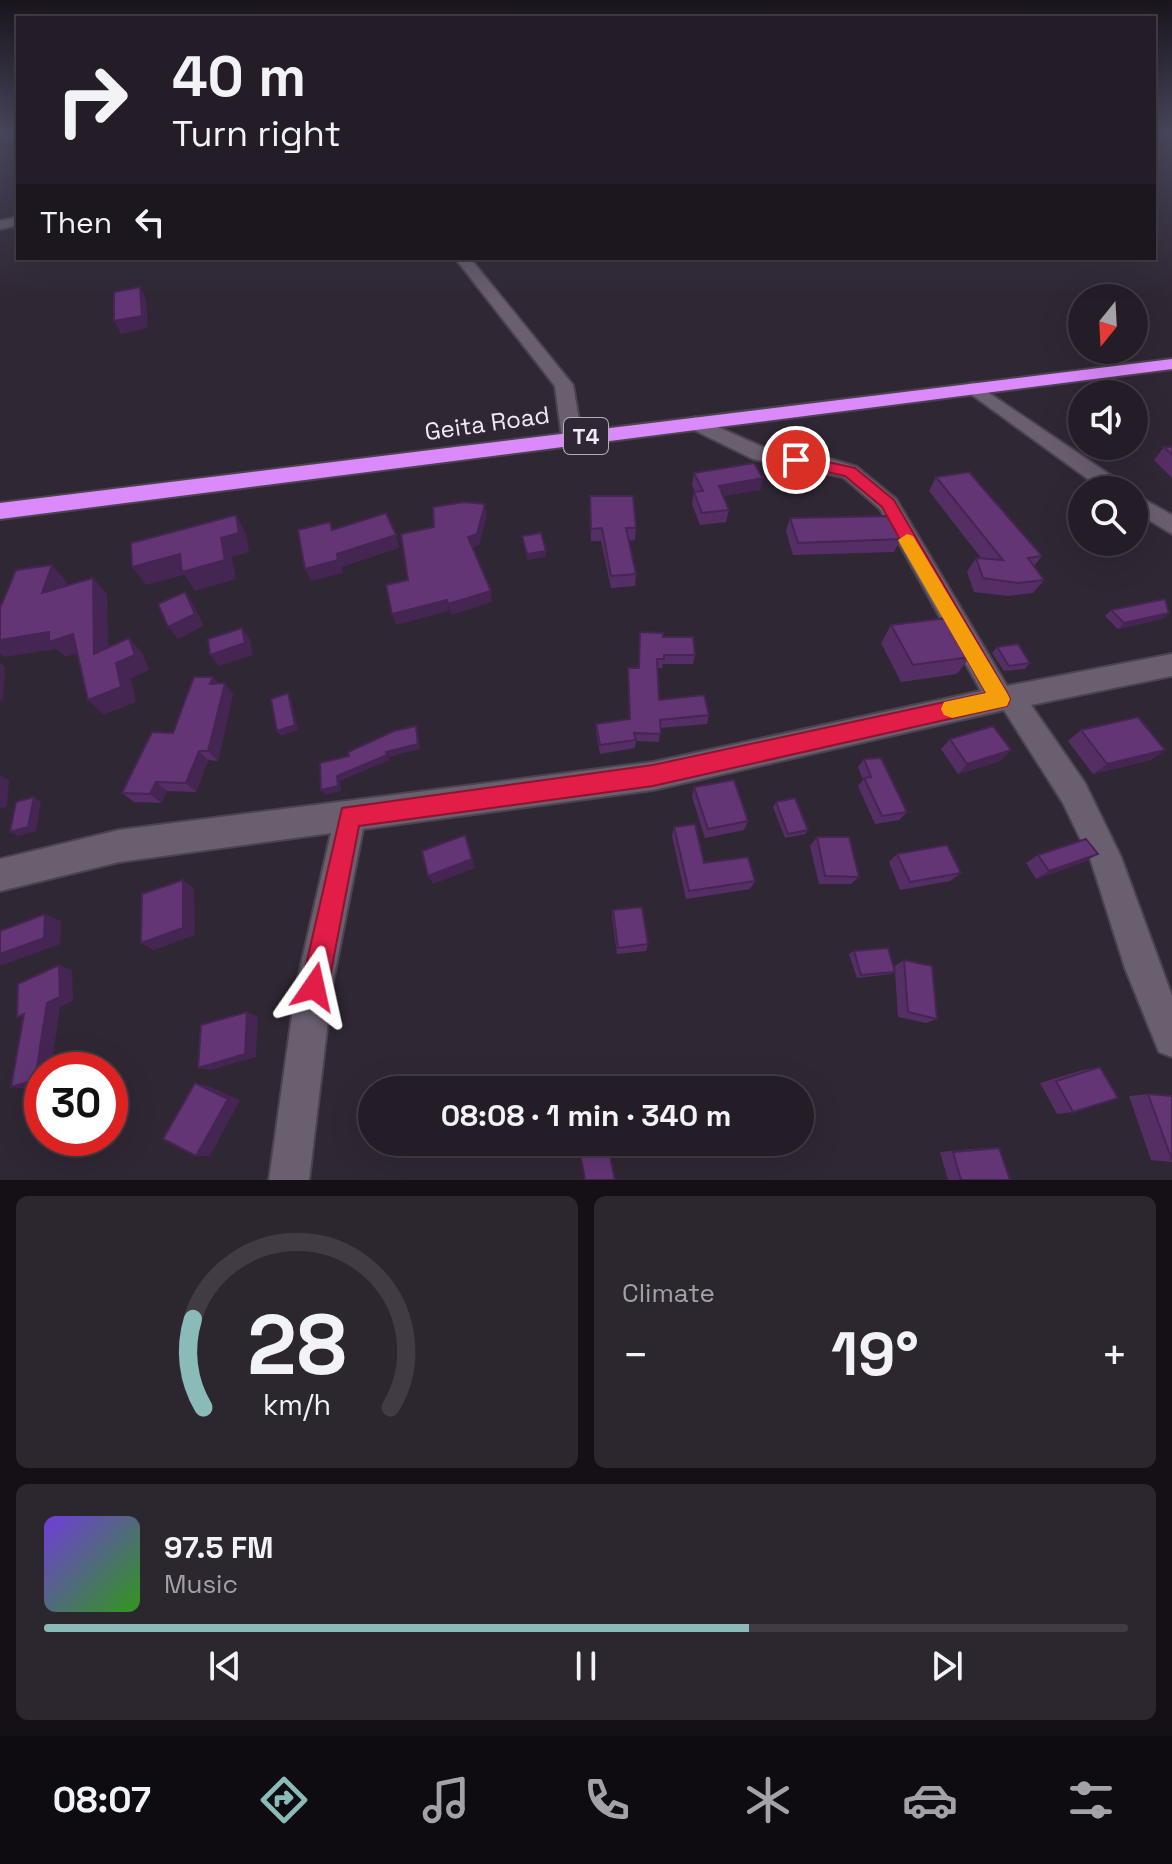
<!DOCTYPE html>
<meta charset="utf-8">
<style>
body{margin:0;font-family:"Space Grotesk",sans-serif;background:#2c262f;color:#f1f3f6;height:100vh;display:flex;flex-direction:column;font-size:30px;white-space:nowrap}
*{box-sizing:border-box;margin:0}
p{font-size:26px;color:#a3a2a7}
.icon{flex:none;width:44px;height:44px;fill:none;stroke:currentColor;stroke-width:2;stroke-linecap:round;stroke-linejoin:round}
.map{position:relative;height:1180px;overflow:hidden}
.details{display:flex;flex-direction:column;gap:16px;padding:16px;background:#141015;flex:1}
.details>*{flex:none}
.top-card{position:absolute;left:16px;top:16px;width:1140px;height:244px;border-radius:0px;box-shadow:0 8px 32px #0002,0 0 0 2px #413b44;background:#241d27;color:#f1f3f6;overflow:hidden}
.needle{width:52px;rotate:198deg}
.controls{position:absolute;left:1068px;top:284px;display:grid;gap:16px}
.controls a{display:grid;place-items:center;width:80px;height:80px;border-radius:50%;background:#241d27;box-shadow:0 8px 32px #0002,0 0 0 2px #413b44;font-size:40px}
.speed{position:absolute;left:24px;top:1052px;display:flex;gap:16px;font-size:40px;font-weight:700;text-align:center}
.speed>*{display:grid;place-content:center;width:104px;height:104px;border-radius:50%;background:#241d27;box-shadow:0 8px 32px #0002,0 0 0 2px #413b44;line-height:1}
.speed .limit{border:12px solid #d22;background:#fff;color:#111}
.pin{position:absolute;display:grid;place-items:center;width:68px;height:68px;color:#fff;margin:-34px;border:4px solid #fff;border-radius:50%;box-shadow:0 2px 8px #0007}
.me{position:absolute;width:88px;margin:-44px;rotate:11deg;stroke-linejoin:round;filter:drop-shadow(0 0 6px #0008)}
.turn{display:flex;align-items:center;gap:28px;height:168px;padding:0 24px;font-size:36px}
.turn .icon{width:104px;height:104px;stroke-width:2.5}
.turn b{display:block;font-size:56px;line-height:68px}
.then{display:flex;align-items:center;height:76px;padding:0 24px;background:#0003;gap:16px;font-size:30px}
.big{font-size:60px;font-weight:700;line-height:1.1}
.details .tile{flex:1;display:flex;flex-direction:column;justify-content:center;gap:12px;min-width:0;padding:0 28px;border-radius:12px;background:#2c262f}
.details .dial{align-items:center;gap:0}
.dial svg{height:208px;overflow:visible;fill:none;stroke:#413b44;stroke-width:7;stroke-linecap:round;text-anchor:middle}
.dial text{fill:#f1f3f6;stroke:none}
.song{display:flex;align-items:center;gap:24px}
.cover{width:96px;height:96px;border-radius:12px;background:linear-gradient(135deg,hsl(260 70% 55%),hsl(110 70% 35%))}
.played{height:8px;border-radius:4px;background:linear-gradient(90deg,#8bbbb9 65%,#413b44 65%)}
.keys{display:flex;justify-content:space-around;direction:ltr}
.heat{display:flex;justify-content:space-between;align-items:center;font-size:44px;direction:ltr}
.details .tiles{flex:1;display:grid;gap:16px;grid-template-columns:1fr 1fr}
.tile:last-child{grid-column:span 2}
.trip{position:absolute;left:358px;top:1076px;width:456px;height:80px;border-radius:40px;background:#241d27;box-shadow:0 8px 32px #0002,0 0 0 2px #413b44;font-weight:700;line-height:80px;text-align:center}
.tab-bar{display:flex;height:128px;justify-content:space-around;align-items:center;background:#0e0c10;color:#a3a2a7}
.tab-bar .icon{width:56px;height:56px}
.tab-bar .current{color:#8bbbb9}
.tab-bar b{font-size:36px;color:#f1f3f6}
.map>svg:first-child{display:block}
</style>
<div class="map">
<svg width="1172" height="1180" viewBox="0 0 1172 1180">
<rect width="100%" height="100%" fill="#302734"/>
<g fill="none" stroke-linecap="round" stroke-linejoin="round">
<defs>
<path id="street" d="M18,217V225L0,229V221Z
M455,258H470L573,385L582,438L579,442H565L562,438L555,386Z
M974,383L1125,485L1129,490H1103L968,392L965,388L968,384Z
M695,417L765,448L831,459L857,467L896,499L1007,686L1172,654V676L1031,705L1085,783L1121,857L1172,996V1057L1159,1052L1125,968L1091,861L1063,803L1004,710L653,790L363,829L332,987L309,1180H269L296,987L331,833L119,862L0,891V859L119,830L653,762L981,691L880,509L843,477L753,459L688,427L685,423Z
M1134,494L1172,515V534L1134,511Z"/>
<path id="highway" d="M1172,359V369L0,519V503Z"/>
</defs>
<use href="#street" stroke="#4c434f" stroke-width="4"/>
<use href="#highway" stroke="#4c434f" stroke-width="4"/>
<use href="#street" fill="#6a5f6f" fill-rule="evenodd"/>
<use href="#highway" fill="#db8afc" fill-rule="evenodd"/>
</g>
<path fill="#552e65" d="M1164,447H1172V478L1154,460Z
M694,473L763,478L760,490L723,496L729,510L726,522L700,525L692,504L694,492H695L692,485Z
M936,477L1042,556L1034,566L1044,580L1033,593L1008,596L974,592L967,572L976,558H981L929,491Z
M590,509L636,528L635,540L629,541L636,574L635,586L611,588L601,541H591Z
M790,518L901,539L894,552L793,555L786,531Z
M1111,610L1169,613L1162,619L1118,629L1105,616Z
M891,625L970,657L957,674L901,682L881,643Z
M640,632L663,637L695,655L693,664H663L662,668H657L659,700L709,715L707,724L660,728L659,742L636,741L635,748L600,754L596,732V724L629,719L628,668H639Z
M997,647L1030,663L1025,669L1004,671L992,653Z
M218,684L233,694L218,761L208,760L196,792L167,791L161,803L134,802L122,793L173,733Z
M1081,730L1165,750L1151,760L1093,774L1068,741Z
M950,739L1011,750L1000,761L958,774L941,749Z
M864,759L907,812L899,820L875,824L858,786L863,780L858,767Z
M694,787L748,821L744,830L705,838L692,797Z
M776,802L808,830L805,834L785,838L773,807Z
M674,827L704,863L755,881L750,889L686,899L672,836Z
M817,837L859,877L851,884H819L810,846Z
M897,854L961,873L950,881L900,890L889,862Z
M1098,854L1084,862L1036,879L1026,863L1038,855Z
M613,910L648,944L646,951L617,954L612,917Z
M854,951L895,970V966L904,960L937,1019L926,1023L898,1017L895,972L891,974L857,978L849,954Z
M1100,1067L1073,1112L1057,1114L1040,1083L1083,1070Z
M1148,1094L1172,1096V1162L1151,1160L1129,1096Z
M984,1148H999L1010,1180H948L940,1152Z"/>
<path fill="#452552" d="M140,287L146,299L148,328L121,334L114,321Z
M763,478L760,490L716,497L719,486Z
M485,504L487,516L479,545L470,548L468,537Z
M236,515L246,534L249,552L232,557L236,579L195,591L184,575L146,585L132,567L180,554L221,538Z
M396,535L399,548L342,567L343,573L311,581L305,569L337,554Z
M546,551V557L527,560V554Z
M52,565L67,582L58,609L42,593Z
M93,578L107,594L109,669L94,654Z
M491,591L492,602L451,615L448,604Z
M185,592L193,604L204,626L178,639L168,627Z
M447,600L449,611L396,625L392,614Z
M1169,613L1162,619L1118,629L1124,623Z
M242,628L250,639L253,655L219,666L210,655Z
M49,632L73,634L88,650L65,657L57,649L4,657L0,654V640Z
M129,638L143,654L149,670L131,678L136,702L104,715L88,700L116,663Z
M0,663L5,667L3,700L0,701Z
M213,677L221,687L210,684Z
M225,683L233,694L218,761L208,751Z
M288,693L291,699L298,730L281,736L277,731Z
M416,726L418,732L420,749L389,757L386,752Z
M1011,750L1000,761L958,774L967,764Z
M1165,750L1151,760L1093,774L1107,764Z
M199,751L208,760L196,792L186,783Z
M387,755L390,760L340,781L341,791L325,795L321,790L337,776Z
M0,775L9,780L7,806L0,809Z
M156,782L167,791L161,803L150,794Z
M34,797L41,802L36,831L18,836L10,832Z
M465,835L475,868L433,884L428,876Z
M1098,854L1084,862L1036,879L1049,871Z
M183,880L194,888L195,935L154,950L141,943Z
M45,914L61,921L60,944L0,966V954Z
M59,965L72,970L73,1001L60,1007L51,1070H42V1084L27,1089L11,1087L47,1003Z
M247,1012L258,1017L256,1057L211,1070L198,1068Z
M195,1083L208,1086L240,1100L210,1156H196Z"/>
<path fill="#633575" stroke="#452552" stroke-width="2" d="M140,287L142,316L114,321V292Z
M1164,447H1172V455Z
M754,463L763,478L719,486L729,510L702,513L694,492L703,491L694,473Z
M969,472L1042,556L1028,558L1044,580L1018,583L983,578L976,558L1003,560L936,477Z
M590,496H633L636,528H626L636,574L611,576L602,528L591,529Z
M464,502L485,504L477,534L468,537L491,591L448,604L447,600L392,614L386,585L408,580L401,534L434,527L433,507Z
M386,513L396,535L337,554L338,560L305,569L298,530L330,522L332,530Z
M236,515L239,533L221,538L225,560L182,572L180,554L132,567L131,543Z
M892,516L901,539L798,543L790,518Z
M541,533L546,551L527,554L522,536Z
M52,565L42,593L93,578L94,654L129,638L135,655L116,663L121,687L88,700L73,634L49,642V632L0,640V608L16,570Z
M185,592L195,614L168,627L158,604Z
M1165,599L1169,613L1124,623L1111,610Z
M946,618L970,657L913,665L891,625Z
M242,628L245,643L210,655L208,639Z
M640,632L663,633V637H693L695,655H664V659H657L659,700L704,695L709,715L660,720L661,734L634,733L636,740L600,745L596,724L630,719L628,668H639Z
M1018,644L1030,663L1009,666L997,647Z
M194,677H213L210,684L225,683L208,751H199L186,783L156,782L150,794L122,793L152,732L173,733Z
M288,693L295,725L277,731L271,699Z
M1138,717L1165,750L1107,764L1081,730Z
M416,726L418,744L386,752L387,755L337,776L338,786L321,790L320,763L349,756L348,752L394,731Z
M993,726L1011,750L967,764L950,739Z
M881,758L907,812L882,816L864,778L871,777L864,759Z
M734,780L748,821L708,829L694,787Z
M34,797L28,827L10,832L16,802Z
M795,798L808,830L788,834L776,802Z
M695,824L704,863L748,857L755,881L689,891L674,827Z
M465,835L472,859L428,876L422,851Z
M817,837H849L859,877L825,876Z
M1086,839L1098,854L1049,871L1038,855Z
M947,845L961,873L910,882L897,854Z
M183,880V928L141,943L142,894Z
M642,907L648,944L618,948L613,910Z
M45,914L44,938L0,954V931Z
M888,948L895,972L861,975L854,951Z
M904,960L932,966L937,1019L908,1012Z
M59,965L60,997L47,1003L35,1080L11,1087L24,1014L17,1017L18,984Z
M247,1012L245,1054L198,1068L201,1025Z
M1100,1067L1118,1098L1073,1112L1056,1081Z
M195,1083L228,1099L196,1156L163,1139Z
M1148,1094L1172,1096V1160Z
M578,1142H607L615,1180H585Z
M999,1148L1010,1180H961L953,1152Z"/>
<linearGradient id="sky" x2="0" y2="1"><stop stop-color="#1a151d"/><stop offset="0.44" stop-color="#48475c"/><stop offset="1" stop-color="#48475c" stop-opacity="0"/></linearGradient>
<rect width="1172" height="299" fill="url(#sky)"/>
<path fill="#e11d48" stroke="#92132f" stroke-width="2" d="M796,455L855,468L894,500L1007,693L1010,699L1007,706L653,786L359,826L328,987L324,996L314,1000L305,996L301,987L342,808L653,765L986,693L882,507L845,476L791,464L788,460Z"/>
<path fill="#f59e0b" d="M907,534L913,536L1007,693L1010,699L1007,706L952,718L944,715L941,709L944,702L986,693L898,540Z"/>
<g text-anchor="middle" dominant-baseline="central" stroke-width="8" stroke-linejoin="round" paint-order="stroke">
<rect fill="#302734" stroke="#b6afb9" stroke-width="2" x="564" y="418" width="44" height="36" rx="6"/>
<g font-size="22" font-weight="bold" fill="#f0e9f2">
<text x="586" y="436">T4</text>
</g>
<g font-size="24" fill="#f0e9f2" stroke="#302734">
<text transform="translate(487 423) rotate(-8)">Geita Road</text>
</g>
</g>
</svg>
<div class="controls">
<a><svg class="needle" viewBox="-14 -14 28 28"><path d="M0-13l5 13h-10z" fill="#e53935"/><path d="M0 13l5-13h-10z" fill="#a3a2a7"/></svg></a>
<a><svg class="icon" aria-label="sound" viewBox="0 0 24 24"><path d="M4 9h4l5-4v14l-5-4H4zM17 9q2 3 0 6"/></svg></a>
<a><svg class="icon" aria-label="search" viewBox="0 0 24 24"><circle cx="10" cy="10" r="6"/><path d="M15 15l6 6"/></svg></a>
</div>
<div class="speed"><div class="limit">30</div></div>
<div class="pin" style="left:796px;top:460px;background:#d93025"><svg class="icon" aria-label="arrive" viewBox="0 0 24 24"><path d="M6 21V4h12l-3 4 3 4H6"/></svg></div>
<svg class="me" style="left:314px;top:987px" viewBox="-20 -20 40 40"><path d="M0-17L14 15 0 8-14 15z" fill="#e11d48" stroke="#fff" stroke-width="4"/></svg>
<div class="trip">08:08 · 1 min · 340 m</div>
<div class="top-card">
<div class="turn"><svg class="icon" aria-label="right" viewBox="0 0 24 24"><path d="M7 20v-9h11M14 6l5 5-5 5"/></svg><div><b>40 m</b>Turn right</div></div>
<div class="then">Then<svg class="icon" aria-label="left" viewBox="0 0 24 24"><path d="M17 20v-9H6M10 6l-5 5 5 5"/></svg></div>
</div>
</div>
<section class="details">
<div class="tiles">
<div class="tile dial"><svg viewBox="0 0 100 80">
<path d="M14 69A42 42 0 1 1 86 69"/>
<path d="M14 69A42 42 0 0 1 10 35" stroke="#8bbbb9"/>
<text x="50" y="56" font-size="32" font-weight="700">28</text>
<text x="50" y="72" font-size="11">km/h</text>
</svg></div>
<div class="tile"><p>Climate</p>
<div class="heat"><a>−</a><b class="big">19°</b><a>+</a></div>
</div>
<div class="tile">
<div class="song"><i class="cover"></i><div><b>97.5 FM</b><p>Music</p></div></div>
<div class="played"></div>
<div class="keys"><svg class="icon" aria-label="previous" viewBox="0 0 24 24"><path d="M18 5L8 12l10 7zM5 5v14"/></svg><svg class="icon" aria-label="pause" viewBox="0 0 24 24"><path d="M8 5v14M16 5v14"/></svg><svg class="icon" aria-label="next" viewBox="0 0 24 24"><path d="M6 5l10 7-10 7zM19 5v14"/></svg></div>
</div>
</div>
</section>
<nav class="tab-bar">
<b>08:07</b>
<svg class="icon current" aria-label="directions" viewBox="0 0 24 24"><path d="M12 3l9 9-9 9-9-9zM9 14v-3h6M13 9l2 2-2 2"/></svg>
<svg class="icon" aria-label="music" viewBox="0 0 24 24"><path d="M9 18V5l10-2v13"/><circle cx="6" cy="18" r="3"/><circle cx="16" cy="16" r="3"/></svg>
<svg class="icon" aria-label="phone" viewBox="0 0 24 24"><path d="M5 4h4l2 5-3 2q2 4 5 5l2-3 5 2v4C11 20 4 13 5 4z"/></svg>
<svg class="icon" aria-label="climate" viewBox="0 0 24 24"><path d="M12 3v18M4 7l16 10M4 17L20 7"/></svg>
<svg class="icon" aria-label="car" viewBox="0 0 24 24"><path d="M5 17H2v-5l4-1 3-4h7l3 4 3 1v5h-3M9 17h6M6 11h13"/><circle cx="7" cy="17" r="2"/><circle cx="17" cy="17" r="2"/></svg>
<svg class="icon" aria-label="filters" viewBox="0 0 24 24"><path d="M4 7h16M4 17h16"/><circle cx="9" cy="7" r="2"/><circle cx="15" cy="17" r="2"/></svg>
</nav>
